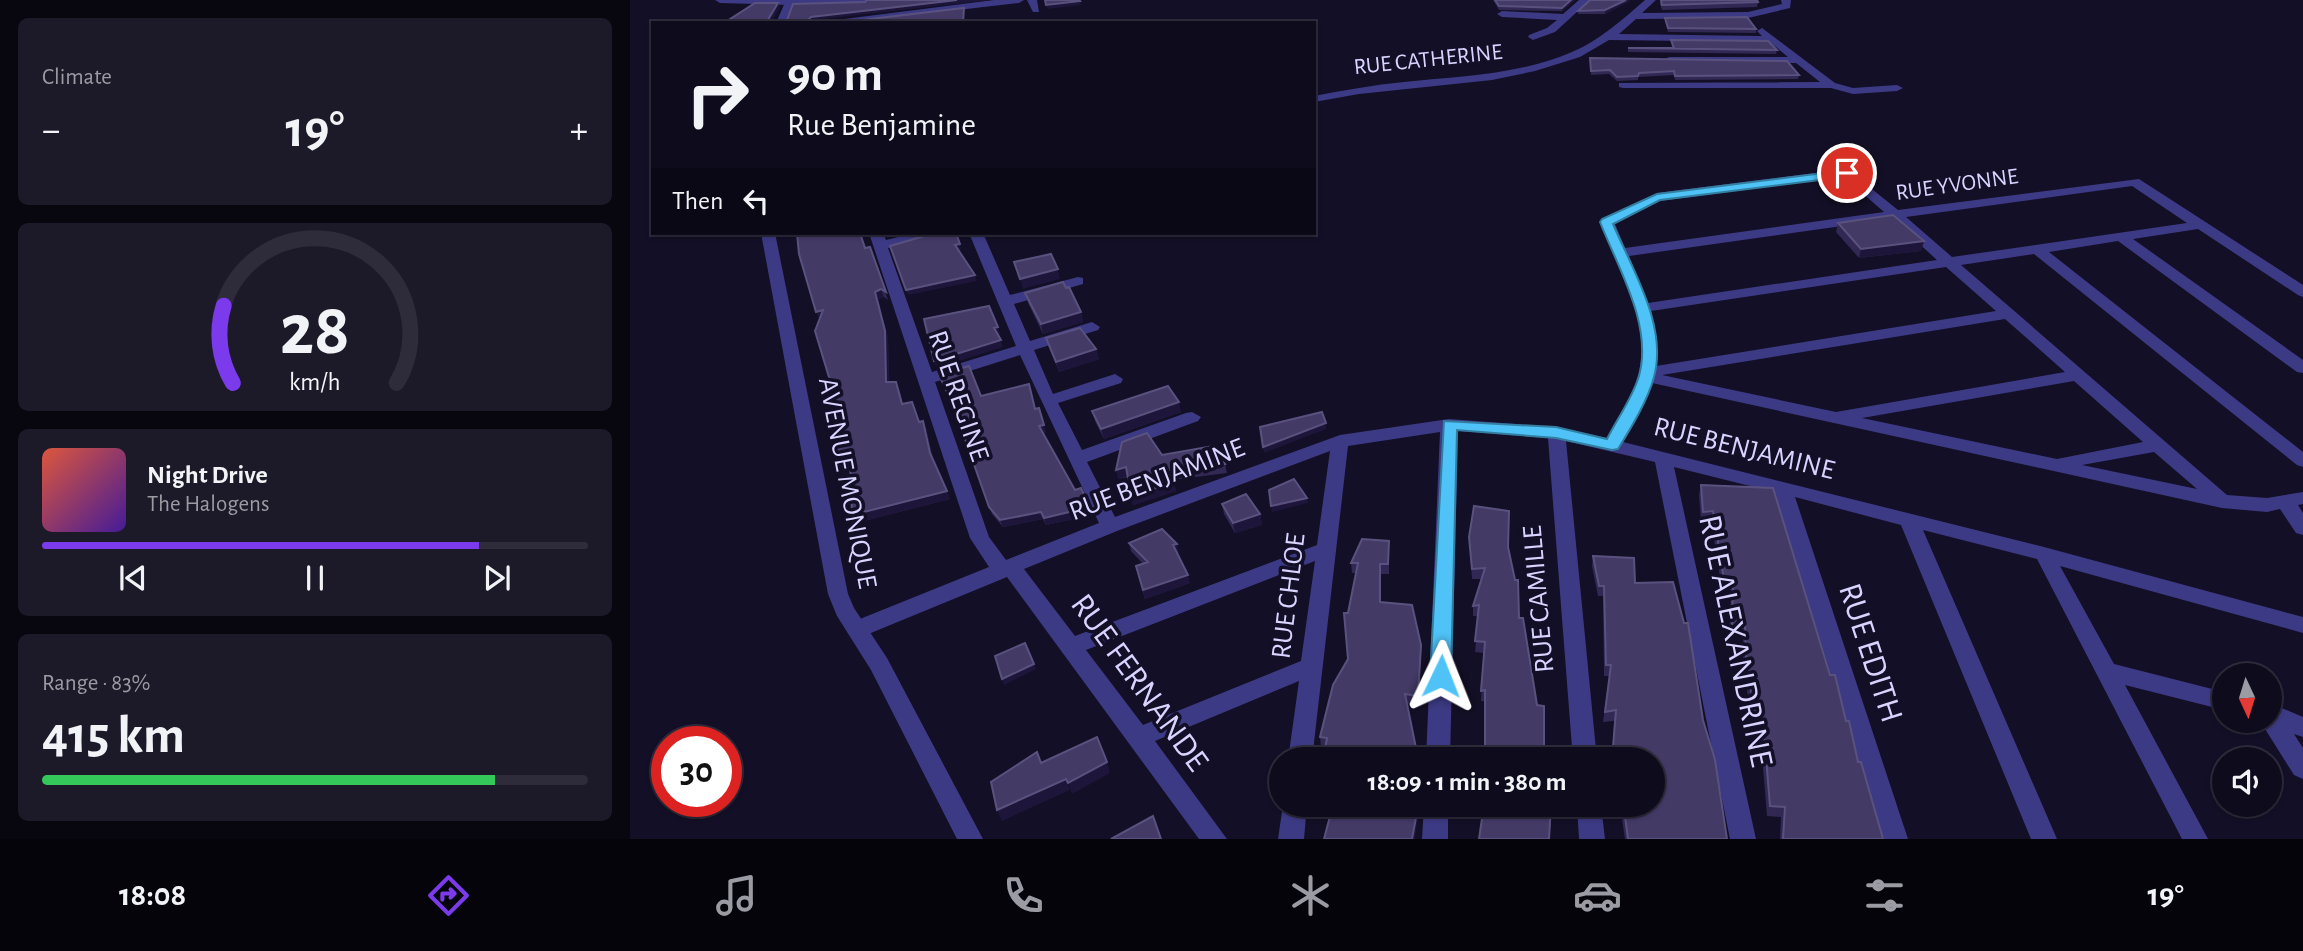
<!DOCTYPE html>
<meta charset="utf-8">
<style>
body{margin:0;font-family:"Alegreya Sans",sans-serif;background:#1c1929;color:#f1f3f6;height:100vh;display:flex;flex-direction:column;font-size:26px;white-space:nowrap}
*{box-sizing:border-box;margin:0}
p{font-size:23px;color:#9b9ba3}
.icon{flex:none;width:38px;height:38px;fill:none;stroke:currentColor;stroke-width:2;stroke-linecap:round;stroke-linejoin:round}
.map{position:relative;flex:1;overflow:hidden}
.side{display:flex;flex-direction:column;gap:18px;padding:18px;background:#08060f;width:630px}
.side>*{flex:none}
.banner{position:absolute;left:21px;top:21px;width:665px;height:214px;border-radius:0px;box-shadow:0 2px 5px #0004,0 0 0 2px #2e2b3b;background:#0e0b1c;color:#f1f3f6;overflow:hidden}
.needle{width:46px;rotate:176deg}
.controls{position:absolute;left:1582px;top:663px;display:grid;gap:14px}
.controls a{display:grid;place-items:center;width:70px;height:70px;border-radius:50%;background:#0e0b1c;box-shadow:0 2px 5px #0004,0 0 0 2px #2e2b3b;font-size:35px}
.speed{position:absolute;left:21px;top:726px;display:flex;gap:14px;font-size:35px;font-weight:700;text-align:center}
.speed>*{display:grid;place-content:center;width:91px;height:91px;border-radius:50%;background:#0e0b1c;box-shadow:0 2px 5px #0004,0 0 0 2px #2e2b3b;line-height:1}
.speed .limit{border:10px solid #d22;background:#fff;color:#111}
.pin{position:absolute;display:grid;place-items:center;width:60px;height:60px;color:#fff;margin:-30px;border:4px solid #fff;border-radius:50%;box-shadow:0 2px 7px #0007}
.me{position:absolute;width:77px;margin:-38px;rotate:2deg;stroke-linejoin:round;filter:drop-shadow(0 0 5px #0008)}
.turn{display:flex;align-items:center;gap:24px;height:147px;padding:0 21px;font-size:32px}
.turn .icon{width:91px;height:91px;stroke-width:2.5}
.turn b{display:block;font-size:49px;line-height:60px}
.then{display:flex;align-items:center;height:66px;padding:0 21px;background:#0003;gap:14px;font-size:26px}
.big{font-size:52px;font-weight:600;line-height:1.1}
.side .widget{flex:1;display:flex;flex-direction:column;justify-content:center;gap:10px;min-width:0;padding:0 24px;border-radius:10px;background:#1c1929}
.side .dial{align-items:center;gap:0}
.dial svg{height:182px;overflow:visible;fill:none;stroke:#2e2b3b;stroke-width:7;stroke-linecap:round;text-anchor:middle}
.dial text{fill:#f1f3f6;stroke:none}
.song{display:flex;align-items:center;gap:21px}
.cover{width:84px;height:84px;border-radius:10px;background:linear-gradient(135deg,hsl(10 70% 55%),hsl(260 70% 35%))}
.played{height:7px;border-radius:4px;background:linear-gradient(90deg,#7c3aed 80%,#2e2b3b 80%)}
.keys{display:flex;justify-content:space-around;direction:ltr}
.heat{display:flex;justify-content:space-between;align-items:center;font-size:38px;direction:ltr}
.charge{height:10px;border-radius:5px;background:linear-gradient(90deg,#34c759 83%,#2e2b3b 0)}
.trip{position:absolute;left:639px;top:747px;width:396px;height:70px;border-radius:35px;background:#0e0b1c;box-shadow:0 2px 5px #0004,0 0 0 2px #2e2b3b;font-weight:600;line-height:70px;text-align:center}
.tabs{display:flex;height:112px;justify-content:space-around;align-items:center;background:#06040b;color:#9b9ba3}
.tabs .icon{width:49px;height:49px}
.tabs .active{color:#7c3aed}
.tabs b{font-size:32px;color:#f1f3f6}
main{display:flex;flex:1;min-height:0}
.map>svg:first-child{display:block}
</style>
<main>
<section class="side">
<div class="widget"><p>Climate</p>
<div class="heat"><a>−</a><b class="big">19°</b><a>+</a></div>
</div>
<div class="widget dial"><svg viewBox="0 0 100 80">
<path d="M14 69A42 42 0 1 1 86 69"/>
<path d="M14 69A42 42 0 0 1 10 35" stroke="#7c3aed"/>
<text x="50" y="56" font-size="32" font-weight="700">28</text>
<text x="50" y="72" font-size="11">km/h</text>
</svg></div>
<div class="widget">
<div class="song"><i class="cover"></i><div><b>Night Drive</b><p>The Halogens</p></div></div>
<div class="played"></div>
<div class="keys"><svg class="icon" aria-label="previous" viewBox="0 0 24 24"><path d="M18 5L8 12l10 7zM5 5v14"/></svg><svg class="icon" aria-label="pause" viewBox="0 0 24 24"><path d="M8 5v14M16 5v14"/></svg><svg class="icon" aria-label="next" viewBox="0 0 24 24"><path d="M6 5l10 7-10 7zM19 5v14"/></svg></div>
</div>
<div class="widget"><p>Range · 83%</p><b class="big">415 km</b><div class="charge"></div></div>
</section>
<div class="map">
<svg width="1673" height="839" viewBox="0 0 1673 839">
<rect width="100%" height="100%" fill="#130f26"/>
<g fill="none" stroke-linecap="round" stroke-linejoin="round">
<path fill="#3d3a85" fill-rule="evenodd" d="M85,0H162L164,2L159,5L90,3Z
M364,0H394L389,3L216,23H183Z
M397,0H407L409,12H403Z
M949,0H960L925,32L903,40L898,37L899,35L917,28L927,20L872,17L867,14L872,11L933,14Z
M1015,0H1026L1012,13L1118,12L1152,4L1151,0H1161L1160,8L1118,18L1006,19L989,34L1132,36L1127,31L1132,28L1205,83L1223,88L1267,85L1273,88L1267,91L1223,94L1201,88H993L989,87V83L1190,82L1166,63H1039L1034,60L1039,57H1158L1140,42L979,40L950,57L905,71L862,80L729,94L684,102V96C714,90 744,85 774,82C830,76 889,75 942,52C970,40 992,20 1015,0Z
M1217,169L1268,210L1509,179L1673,285V297L1668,295L1568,229L1503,239L1673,360V373L1667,372L1488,241L1419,252L1673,452V467L1667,465L1404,254L1331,265L1597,495L1637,498L1673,492V504L1668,505L1673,513V535L1666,533L1650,509L1637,512L1592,508L1022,383L993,442L1414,547L1673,617V633L1430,566L1484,664L1594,692V710L1495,685L1578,839H1552L1407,559L1293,530L1427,839H1401L1271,525L1165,497L1278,839H1252L1144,492L1044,467L1126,839H1100L1025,462L936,441L967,760H943L918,438L828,431L820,760H796L810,432L718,446L682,760H658L669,681L525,741L597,839H569L377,577L236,635L228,637L220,635L217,629L220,623L359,567L340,538L239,233H253L256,240L285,233H308L306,236L258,248L302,372L386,346L339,233H353L380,295L448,277L453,278V284L384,304L400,341L462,322L470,327L468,330L404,350L423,394L485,374L493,379L491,383L428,403L452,450L556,413L562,412L571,417L568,421L457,462L485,517L710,435L819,419L926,427L977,438C988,418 1002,398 1008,375C1023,323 989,268 970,222L972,219L1027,193ZM1214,177L1254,212L995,248L985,224L1030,201ZM1502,186L1557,223L1322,257L1276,217ZM1262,219L1307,260L1018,303L999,256ZM1316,267L1366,311L1026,366L1027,339L1021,311ZM1375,319L1435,372L1206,412L1032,375ZM390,355L469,523L376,560L359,537L305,382ZM1444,381L1513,442L1427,459L1232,418ZM700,451L687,545L445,636L394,569L487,531ZM1524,452L1567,489L1452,465ZM685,561L671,661L513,725L456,650Z
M1640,703L1673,717V737L1664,734L1673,748V779L1664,775L1630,721H1640Z
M653,805H677L674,839H648Z
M794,805H818V839H792Z
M947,805H971L975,839H949Z"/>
<path fill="#3d3a85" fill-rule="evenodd" d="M156,0H241L236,3L163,5L156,23H146Z
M131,233H145L218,594L224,608L257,658L353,839H327L241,670L207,616L198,594Z"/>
</g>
<path fill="#312854" d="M863,0H945L932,11L869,10Z
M960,0H1000V1L975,14H948V11Z
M1030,0L1128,2L1127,7L1032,10L1030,4Z
M1035,18L1126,29V33L1038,32L1035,21Z
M1041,40L1147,50L1146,54L998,52V48H1042Z
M960,58L1169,75L1168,79L1045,80L1044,75L1008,77V80L987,81L979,74L961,75Z
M1208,223L1294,241L1291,251L1229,258L1206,232Z
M240,247L258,300L254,297L248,299L258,338L259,382L269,389L273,404L296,428L303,459L320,499L226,523L221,468L215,469L209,444L205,397L190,319L186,312L235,248Z
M436,288L451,312L453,322L413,334L398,303L395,293Z
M416,338L466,349L469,359L429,372Z
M309,375L351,396L405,408L416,432L413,433L445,490L462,515L416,525L413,519L373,527L362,514L326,412Z
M462,411L551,412L474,439L465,421Z
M532,455L595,464L597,473L542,480L544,482L546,491L503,505L498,477L488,479Z
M1071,485L1200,675L1253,839H1150L1151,817L1137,816L1132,755L1125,720H1122L1113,667V636L1099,637L1101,590H1092L1081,521L1071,522L1069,495Z
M592,504L630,514L632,525L605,533L594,514Z
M879,511L855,746V701H851L854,653L845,652L848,616H843V606L851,579H842L839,537Z
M759,541V574H750L751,602L791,645L788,706L777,704L696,747H691L690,737L718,659V613L726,573H722L721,563Z
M499,543L549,552L547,553L560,583L515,599L506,566L513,564L501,551Z
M963,556L1005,583L1073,720L1097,839H995L992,819H980L983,805L1022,760H982L984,721L973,722L979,676H974L973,596H968L962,566Z"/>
<path fill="#1d163a" d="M327,0H361L183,20L181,23L179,19L181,17Z
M941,0H945L932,11V8Z
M996,0H1000V1L975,14V10Z
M450,1L451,5L417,9L416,5Z
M148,3L150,7L141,23H136Z
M326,233L331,250L327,251L325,245Z
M1294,241L1291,251L1229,258L1231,249Z
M428,269L430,279L393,289L390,279Z
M345,275L347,281L278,295L276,290Z
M251,289L254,297L248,299L258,338L259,390L256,382L245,292Z
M193,310L196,317L189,319L186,312Z
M451,312L453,322L413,334L411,324Z
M368,327L370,334L366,335L364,328Z
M371,340L373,347L307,368L304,361Z
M466,349L469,359L429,372L426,362Z
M549,402L551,412L474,439L471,429Z
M293,421L296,428L303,461L300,453Z
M696,423V429L634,453L633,447Z
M414,425L416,432L411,434L409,426Z
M220,460L224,468L215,469L212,462Z
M496,467L498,476L488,479L486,470Z
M544,482L546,491L503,505L501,496Z
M317,491L320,499L226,523L222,515Z
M677,498L678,503L642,512L641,506Z
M460,507L462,515L416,525L414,518Z
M411,512L413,519L373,527L370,520Z
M630,514L632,525L605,533L603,523Z
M547,544L549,552L545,554L543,545Z
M558,575L560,583L515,599L513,590Z
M791,645V655L788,706V696Z
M404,664L406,669L374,685L372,679Z
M477,762L480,773L442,794L438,783Z
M436,779L440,790L372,821L367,810Z
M788,807V817L785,839H782Z"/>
<path fill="#433a66" stroke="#5a527e" stroke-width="2" d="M237,0H327L181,17L179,19L182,22H215L334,8L333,23H151L150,22L157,20L163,4L235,2Z
M415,0H449L450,1L416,5Z
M865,0H941L932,8L869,6Z
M960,0H996L975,10L948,11Z
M1031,0H1127L1128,2L1032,5Z
M125,3H148L136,23H94Z
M1117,17L1126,29L1038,28L1035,18Z
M1041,40L1138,41L1147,50L998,48H1044Z
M960,58L1157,61L1169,75L1045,76L1044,71L1009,73L1008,76L987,77L980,70L961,71Z
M1263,215L1294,241L1231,249L1208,223Z
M167,233H230L235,248L240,247L256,292L251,289L245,292L255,331L256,382H266L272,404L282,402L289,422L293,421L300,453L317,491L222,515L220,460L212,462L206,445L209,444L201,398L205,397L185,331L193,310L186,312L169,254Z
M305,233H326L330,244L325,245L345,275L276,290L260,246Z
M421,254L428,269L390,279L384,262Z
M433,282L436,288L439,287L451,312L411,324L395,293Z
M359,306L368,327L364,328L371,340L304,361L294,319Z
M450,328L466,349L426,362L416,338Z
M339,366L351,396L399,384L405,409L409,408L414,425L409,426L445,490L451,488L460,507L414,518L411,512L370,520L359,507L323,405L309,375Z
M538,386L549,402L471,429L462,411Z
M692,412L696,423L633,447L630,427Z
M517,433L532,455L583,446L595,464L535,471L544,482L501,496L496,467L486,470L492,442Z
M664,479L677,498L641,506L639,490Z
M1071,485L1143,488L1200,675H1205L1216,721H1219L1228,762H1231L1253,839H1153L1155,807L1140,806L1135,745L1128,710H1124L1116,657L1115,626H1102L1103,580H1094L1083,511L1073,512Z
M616,494L630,514L603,523L592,504Z
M844,506L879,511L878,547L885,580H888L889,618H893L907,705L914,706V760H849L850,746H855V690L851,691L855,642L845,641L849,605L843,606L855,568L842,569L839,537Z
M532,529L547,544L543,545L558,575L513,590L506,566L518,562L499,543Z
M732,539L759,541L758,564H750V602L782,605L791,645L788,696L775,694L786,748L785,760H693L697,738L690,737L703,685L718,659L714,613H718L728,563H721Z
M963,556L1004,558L1005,583L1043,582L1054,623H1058L1073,720L1085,760L1097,839H998L994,809H982L983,805H1022V760H982L986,710L975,712L981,665H976L974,586H969Z
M395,643L404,664L372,679L365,656Z
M467,737L477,762L438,783L436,779L367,810L361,782L407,752L411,763Z
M703,805H780V807H788L782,839H694Z
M854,805H921L919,839H849Z
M523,816L531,839H481Z"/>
<path fill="#4fc3f7" stroke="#337fa1" stroke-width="2" d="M1217,170L1221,171V176L1030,200L983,224C1002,269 1038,326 1024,377C1018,400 1001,428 988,449L982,450L926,438L827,430L821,676L818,682H803L800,676L814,421L926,427L977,439C987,419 1003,397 1009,376C1023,325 988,268 970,222L972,219L1027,194Z"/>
<g text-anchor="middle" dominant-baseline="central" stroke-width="7" stroke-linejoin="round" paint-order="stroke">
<g font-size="23" fill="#d9d4ff" stroke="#130f26">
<text transform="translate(798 60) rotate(-6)">RUE CATHERINE</text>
<text transform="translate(1327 185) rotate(-8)">RUE YVONNE</text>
</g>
<g font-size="28" fill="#d9d4ff" stroke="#130f26">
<text transform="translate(328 396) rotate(71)">RUE REGINE</text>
<text transform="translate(1114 449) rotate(14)">RUE BENJAMINE</text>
<text transform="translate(527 480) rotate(-21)">RUE BENJAMINE</text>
<text transform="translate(217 483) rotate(79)">AVENUE MONIQUE</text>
<text transform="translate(659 596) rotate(-83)">RUE CHLOE</text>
<text transform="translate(909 599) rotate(-95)">RUE CAMILLE</text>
</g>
<g font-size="33" fill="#d9d4ff" stroke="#130f26">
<text transform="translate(1105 641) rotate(78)">RUE ALEXANDRINE</text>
<text transform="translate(1240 653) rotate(72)">RUE EDITH</text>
<text transform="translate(509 683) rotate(54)">RUE FERNANDE</text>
</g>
</g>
</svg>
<div class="controls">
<a><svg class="needle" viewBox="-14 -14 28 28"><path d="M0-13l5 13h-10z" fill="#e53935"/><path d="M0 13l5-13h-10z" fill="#9b9ba3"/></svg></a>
<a><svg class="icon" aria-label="sound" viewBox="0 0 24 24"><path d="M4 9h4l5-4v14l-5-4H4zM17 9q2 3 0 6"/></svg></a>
</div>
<div class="speed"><div class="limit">30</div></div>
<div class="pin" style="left:1217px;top:173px;background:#d93025"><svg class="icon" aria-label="arrive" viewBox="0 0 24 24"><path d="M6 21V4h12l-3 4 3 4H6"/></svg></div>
<svg class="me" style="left:811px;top:676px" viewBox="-20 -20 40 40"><path d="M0-17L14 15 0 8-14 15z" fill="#4fc3f7" stroke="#fff" stroke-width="4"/></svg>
<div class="trip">18:09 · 1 min · 380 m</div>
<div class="banner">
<div class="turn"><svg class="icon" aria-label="right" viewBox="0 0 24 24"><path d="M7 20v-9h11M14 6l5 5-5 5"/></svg><div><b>90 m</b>Rue Benjamine</div></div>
<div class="then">Then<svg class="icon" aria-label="left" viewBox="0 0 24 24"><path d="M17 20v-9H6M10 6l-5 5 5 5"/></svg></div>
</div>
</div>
</main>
<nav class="tabs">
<b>18:08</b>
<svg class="icon active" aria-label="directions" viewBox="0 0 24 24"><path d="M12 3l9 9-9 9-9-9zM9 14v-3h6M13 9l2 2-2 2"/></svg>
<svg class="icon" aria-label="music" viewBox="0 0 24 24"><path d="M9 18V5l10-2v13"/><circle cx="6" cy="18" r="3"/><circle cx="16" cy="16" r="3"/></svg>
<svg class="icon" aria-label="phone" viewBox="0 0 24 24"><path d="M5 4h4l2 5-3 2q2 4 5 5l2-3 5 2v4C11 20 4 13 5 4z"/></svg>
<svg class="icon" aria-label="climate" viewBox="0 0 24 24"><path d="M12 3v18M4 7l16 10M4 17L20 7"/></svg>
<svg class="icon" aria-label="car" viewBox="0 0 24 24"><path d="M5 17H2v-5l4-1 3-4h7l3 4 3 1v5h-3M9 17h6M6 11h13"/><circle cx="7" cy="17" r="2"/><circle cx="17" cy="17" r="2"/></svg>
<svg class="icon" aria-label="filters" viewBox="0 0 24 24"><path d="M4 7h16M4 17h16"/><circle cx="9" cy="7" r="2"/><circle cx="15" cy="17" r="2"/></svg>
<b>19°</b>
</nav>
